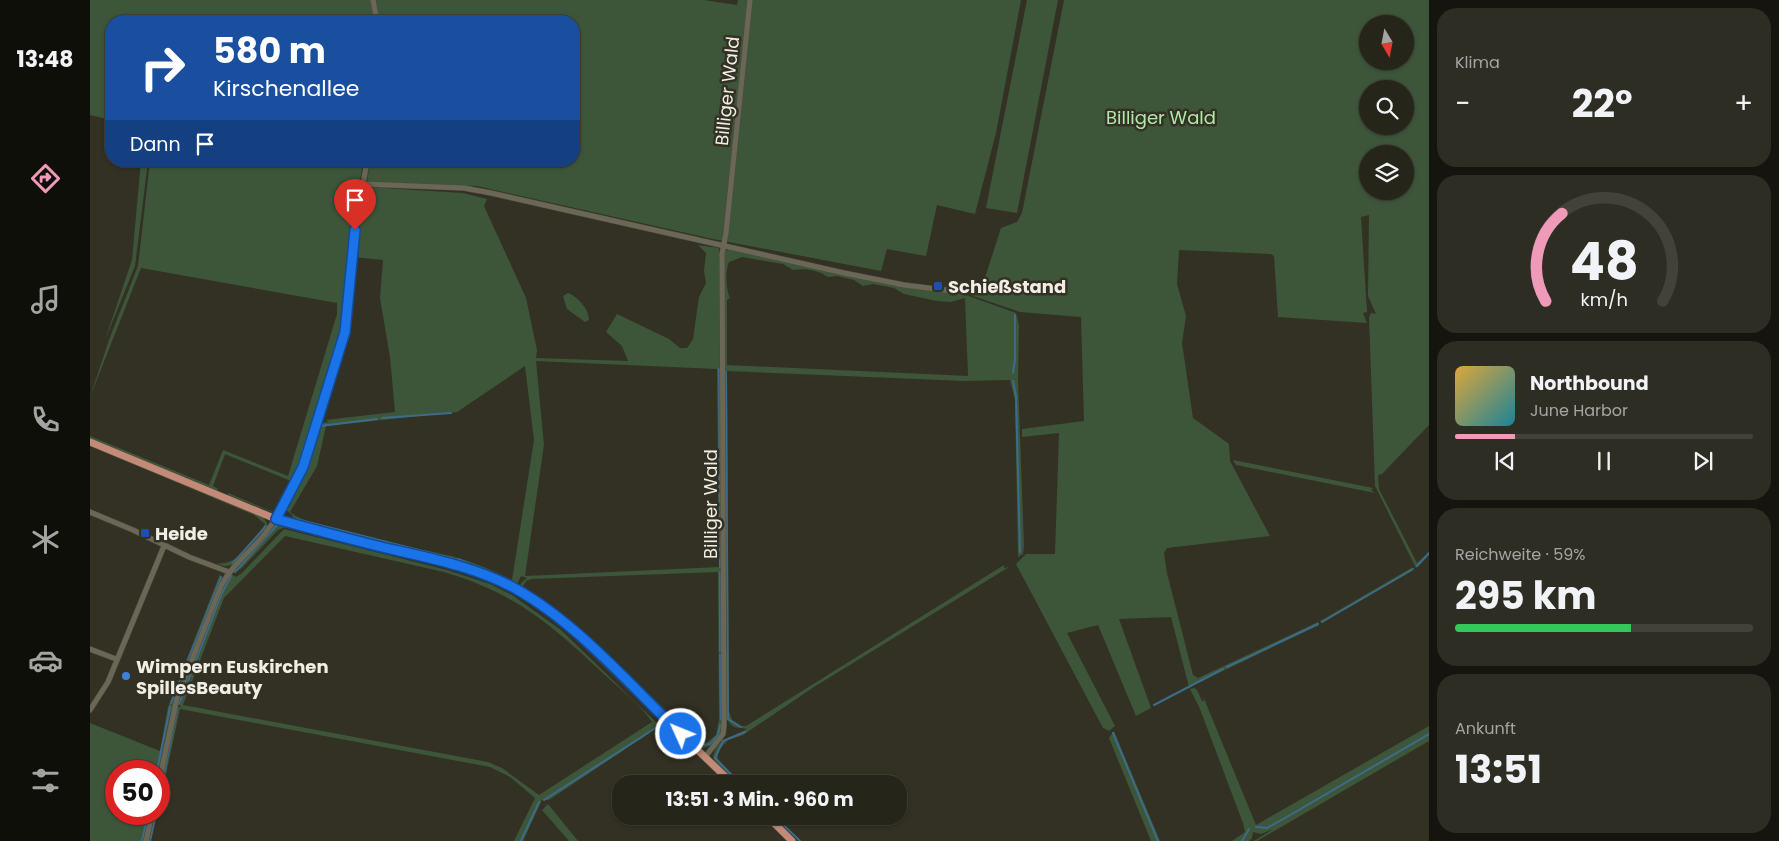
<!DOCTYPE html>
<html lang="de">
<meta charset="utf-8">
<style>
body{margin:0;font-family:Poppins,sans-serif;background:#2e2d23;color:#f1f3f6;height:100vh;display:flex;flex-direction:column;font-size:19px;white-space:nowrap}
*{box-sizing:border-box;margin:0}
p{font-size:16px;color:#a4a5a2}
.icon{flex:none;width:28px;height:28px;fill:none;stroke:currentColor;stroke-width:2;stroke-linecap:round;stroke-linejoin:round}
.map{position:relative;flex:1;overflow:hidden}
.drawer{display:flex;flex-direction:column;gap:8px;padding:8px;background:#15140e;width:350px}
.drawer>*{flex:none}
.top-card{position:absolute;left:15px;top:15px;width:475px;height:152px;border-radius:20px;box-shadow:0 1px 4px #0004,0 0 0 1px #424239;background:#1a4fa0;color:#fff;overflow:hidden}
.needle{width:32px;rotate:170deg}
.fabs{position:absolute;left:1269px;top:15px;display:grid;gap:10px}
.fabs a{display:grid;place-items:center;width:55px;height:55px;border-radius:50%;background:#26251a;box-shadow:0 1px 4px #0004,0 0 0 1px #424239;font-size:25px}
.speed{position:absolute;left:15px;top:760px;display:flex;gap:10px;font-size:25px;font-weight:700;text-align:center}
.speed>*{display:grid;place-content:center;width:65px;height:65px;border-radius:50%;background:#26251a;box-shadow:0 1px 4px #0004,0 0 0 1px #424239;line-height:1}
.speed .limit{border:8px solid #d22;background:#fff;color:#111}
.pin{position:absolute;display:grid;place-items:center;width:42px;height:42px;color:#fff;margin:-51px -21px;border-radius:50% 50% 50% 0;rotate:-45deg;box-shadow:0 0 5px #0007}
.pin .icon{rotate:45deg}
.me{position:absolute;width:55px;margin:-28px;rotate:314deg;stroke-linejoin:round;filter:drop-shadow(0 0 4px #0008)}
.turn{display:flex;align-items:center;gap:18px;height:105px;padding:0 25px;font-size:22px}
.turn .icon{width:65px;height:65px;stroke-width:2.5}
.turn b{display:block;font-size:35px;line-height:42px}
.then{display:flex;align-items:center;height:48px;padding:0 25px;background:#0003;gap:10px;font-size:19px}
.big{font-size:38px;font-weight:700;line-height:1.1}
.drawer .tile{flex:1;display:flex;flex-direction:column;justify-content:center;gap:8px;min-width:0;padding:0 18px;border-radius:20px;background:#2e2d23}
.drawer .dial{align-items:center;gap:0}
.dial svg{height:130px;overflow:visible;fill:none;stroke:#424239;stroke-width:7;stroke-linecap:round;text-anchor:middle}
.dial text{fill:#f1f3f6;stroke:none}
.song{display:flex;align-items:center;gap:15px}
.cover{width:60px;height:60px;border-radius:8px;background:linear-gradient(135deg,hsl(40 70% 55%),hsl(190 70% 35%))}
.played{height:5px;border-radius:2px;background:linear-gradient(90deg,#ef9ab8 20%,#424239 20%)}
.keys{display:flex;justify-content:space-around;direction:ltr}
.heat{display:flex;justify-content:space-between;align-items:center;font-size:28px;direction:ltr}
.charge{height:8px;border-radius:4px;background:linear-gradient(90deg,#34c759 59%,#424239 0)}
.trip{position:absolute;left:522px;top:775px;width:295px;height:50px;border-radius:20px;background:#26251a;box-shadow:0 1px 4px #0004,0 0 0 1px #424239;font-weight:700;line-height:50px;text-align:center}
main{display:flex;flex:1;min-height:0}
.tab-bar{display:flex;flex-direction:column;width:90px;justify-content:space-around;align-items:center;background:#0f0f0a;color:#a4a5a2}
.tab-bar .icon{width:35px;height:35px}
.tab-bar .current{color:#ef9ab8}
.tab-bar b{font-size:22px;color:#f1f3f6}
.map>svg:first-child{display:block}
</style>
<main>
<nav class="tab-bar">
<b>13:48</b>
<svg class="icon current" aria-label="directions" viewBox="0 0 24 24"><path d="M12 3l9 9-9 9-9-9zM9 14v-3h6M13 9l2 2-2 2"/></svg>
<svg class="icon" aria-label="music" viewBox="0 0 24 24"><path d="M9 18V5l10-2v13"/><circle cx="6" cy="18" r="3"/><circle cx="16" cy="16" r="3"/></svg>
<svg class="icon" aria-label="phone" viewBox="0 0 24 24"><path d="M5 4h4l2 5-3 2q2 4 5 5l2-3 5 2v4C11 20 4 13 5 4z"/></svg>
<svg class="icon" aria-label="climate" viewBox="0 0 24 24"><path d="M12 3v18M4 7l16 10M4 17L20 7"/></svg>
<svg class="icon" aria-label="car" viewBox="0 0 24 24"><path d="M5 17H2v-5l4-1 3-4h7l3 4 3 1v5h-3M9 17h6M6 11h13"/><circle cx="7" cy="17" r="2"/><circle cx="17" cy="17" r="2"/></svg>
<svg class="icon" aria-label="filters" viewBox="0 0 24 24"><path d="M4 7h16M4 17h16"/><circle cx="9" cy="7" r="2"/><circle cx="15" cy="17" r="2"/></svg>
</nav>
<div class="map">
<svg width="1339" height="841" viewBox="0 0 1339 841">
<rect width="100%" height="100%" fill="#333123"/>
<path fill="#3d563a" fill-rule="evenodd" d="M0,0H281L285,21H21V120L0,115Z
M285,0H614L647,5L648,0H931L906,133L885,214L847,205L836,256L797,249L791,271L623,239L387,186L277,182L280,161H484V21H289Z
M937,0H968L927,213L896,208Z
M974,0H1339V425L1292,474L1288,475L1289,489L1327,563L1339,552V555L1326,568L1285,486L1279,317L1281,313L1286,314L1278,296L1279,215L1271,217L1277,312L1273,313L1277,323L1188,317L1184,256L1181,254L1089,250L1087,284L1096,316L1092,343L1103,418L1139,444L1140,461L1180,536L1077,548L1074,553L1077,573L1103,675L1108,678L1228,622L1229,625L1099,687L1081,617L1029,619L1061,708L1046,716L1008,625L977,633L1025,726L1019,731L1013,728L926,564L936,554H965L969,433L932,437V429L994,421L991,317L930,312L871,292L872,288L890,293L911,228L927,222L932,213ZM1278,24H1315V61H1278ZM1278,89H1315V126H1278ZM1278,154H1315V191H1278Z
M51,161H58L45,266L15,340L42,260Z
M60,161H273L258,267L255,325L212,463L199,491L184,513L138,495V493L183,512L201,481L135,454L123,486L128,489L127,491L97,479V477H91L0,439V436L119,485L133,450L198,476L247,314V303L51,268L0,397L19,340L48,266Z
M277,187L373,193L397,199L394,206L436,298L447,350L446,358L538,361L532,346L516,332L527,314L579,339L590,348H597L603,339L609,297L616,283L614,271L616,253L608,245L629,248L632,728C629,738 622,749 610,748L477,621L430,588L431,583L437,578L431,576L427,584H423L368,562L367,559L363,561L236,530L202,520L203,516L194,508L200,506L197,502L215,466L229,423L239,422L235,420L305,412L300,357L290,298L293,260L263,257L271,205ZM446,361L627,369L629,567L435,576L454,445ZM435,366L444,440L422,580C402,570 383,562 361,556C329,548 220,530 200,512L227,466L236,426L367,412ZM628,572L629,720L626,735L615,744H612L481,621L433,586L436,581L441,579Z
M640,249L766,278L876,295L926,313L929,325L928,380L934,546L933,554L928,557L925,400L920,380L875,381L637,371L639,711L642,720L651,726H656L914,565V568L919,567L724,687L653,735L638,740L627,752L628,759L652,784H647L625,763L623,757C627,737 642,738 657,729C649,727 642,730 636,717L634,259L635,251ZM652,257L693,264L703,270C715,268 728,270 738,277L747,276L764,280L773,286L783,284L804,288L814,294L847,301L861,302L875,298L878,376L637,365V300L640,298C636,291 635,270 639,262Z
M478,293C488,297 499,309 499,320L495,322L477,309L473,296Z
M0,446L173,517L177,523L176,529L146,563C139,567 133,567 126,563C146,568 166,539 175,524L164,515Z
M1143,460L1283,488L1281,490L1285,493L1146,465Z
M187,523L196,527L188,530L151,569L143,573Z
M201,527L365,567C389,576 414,584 435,598C486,631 528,678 572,720V723L480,633L443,604L412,587L362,568L223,535Z
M194,529L357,570L400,584L422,595L471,630L570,726L459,800H452L433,841H424L445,798L420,777L400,767L90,709L69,807C69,774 79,739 87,707H91L88,703L133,586L141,574L146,577L152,573ZM195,536L354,572C426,593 463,626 516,676C531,690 550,704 562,722L449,795L412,768L398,762L93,705L134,598Z
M1323,567L1322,571L1231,623L1230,621Z
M130,574L132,579L86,696L69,771H26V814H60L55,841H0V723L70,751L78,707Z
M1104,688L1107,690L1112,701H1114L1113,697L1115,701L1166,825L1339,726V741L1167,841H1164L1183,829L1171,834L1163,832L1162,838L1159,841H1142L1155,832L1153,823L1110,709L1100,689Z
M1024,731L1070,841H1061L1019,738Z
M458,804L488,841H479L452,810Z"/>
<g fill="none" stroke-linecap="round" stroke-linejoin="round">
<path stroke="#3c6c8b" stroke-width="2" d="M629,369L630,567
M636,372L638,716V719L651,727
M923,373L925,359V315
M923,381L926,396L930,552
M292,418L361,413
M204,478L247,346L256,302
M200,499L216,469L230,426L287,419
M185,512L202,482
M206,519L364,559
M368,559L421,581
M143,563L176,526
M1327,566L1339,553
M145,572L187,525
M630,572V651
M1232,622L1323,569
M630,655L631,719
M1137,667L1228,624
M81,703L131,577
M89,704L132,593L141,576
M1064,705L1133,669
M1023,733L1068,841
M609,745L620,744L628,735L630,725
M67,771L80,707
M650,784L625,758L633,741L655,732
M69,799L87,710
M454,800L567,727
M684,816L710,841
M1166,827L1177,828L1195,818L1339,734
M52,841L58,814
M60,841L66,814
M431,841L449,802
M1152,841L1159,829"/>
<defs>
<path id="minor" d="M283,0L287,21
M273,184L374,188L401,193L754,273L814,285L871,292
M0,512L43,530L99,557L139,572
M0,649L26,659
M0,710L18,682L74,546
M615,757L633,734L634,725L632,254L636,233L660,0
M69,782L87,698L131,586C141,566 160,552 174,535C191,513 206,486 215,459L256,326L263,244L277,161
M56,841L62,814"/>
<path id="major" d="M0,442L186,519L242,535L367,565L396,575L426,589L479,627L643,784
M677,816L702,841"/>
</defs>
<use href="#minor" stroke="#4e4c40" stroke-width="6"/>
<use href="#major" stroke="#4e4c40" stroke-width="8"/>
<use href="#minor" stroke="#6a6757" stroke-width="5"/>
<use href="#major" stroke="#c28a77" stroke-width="7"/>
</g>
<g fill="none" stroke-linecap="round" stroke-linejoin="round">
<defs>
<path id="route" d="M265,230L255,332L213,467L186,519C222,529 259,539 296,548C340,558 386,567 426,589C487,623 541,686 591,734"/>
</defs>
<use href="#route" stroke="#114b97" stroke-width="12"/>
<use href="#route" stroke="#1a73e8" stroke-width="9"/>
</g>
<g fill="#1a4fb4" stroke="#333123" stroke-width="2">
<rect x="843" y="281" width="10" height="10" rx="2.5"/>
<rect x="50" y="528" width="10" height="10" rx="2.5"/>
</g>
<circle fill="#3f7fe0" stroke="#333123" stroke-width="2" cx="36" cy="676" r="5"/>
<g text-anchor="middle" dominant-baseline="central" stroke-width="5" stroke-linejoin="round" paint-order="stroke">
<g font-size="18" fill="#f0eee5" stroke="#333123">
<text transform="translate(637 91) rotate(-84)">Billiger Wald</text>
<text transform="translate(620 504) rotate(-90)">Billiger Wald</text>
</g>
<g font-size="18" fill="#b0e8aa" stroke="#333123">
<text x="1071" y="117">Billiger Wald</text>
</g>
<g font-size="18" font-weight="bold" fill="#f0eee5" stroke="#333123" text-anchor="start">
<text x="858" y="286">Schießstand</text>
<text x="65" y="533">Heide</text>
<text x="46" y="666">Wimpern Euskirchen<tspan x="46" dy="21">SpillesBeauty</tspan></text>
</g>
</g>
</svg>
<div class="fabs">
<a><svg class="needle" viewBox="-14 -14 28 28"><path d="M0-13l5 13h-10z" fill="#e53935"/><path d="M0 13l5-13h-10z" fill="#a4a5a2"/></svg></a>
<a><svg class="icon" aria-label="search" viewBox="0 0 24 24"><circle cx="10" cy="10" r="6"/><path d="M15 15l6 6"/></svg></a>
<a><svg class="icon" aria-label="layers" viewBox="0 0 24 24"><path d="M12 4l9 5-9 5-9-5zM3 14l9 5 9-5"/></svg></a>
</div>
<div class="speed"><div class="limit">50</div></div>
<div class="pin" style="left:265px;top:230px;background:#d93025"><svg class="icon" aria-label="arrive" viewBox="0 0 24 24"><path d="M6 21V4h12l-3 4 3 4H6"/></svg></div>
<svg class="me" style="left:591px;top:734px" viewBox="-20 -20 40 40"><circle r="17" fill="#1a73e8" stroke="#fff" stroke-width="3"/><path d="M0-11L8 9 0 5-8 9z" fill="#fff"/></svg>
<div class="trip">13:51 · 3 Min. · 960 m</div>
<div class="top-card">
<div class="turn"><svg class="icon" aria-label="right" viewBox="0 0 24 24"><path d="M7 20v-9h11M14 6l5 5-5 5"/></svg><div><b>580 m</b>Kirschenallee</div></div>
<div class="then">Dann<svg class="icon" aria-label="arrive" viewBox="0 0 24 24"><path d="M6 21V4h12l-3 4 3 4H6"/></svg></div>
</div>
</div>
<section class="drawer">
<div class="tile"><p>Klima</p>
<div class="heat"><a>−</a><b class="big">22°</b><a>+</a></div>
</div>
<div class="tile dial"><svg viewBox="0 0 100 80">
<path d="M14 69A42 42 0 1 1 86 69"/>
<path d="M14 69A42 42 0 0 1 24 15" stroke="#ef9ab8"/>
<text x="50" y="56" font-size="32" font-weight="700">48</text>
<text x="50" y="72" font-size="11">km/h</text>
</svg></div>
<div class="tile">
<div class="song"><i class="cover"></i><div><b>Northbound</b><p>June Harbor</p></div></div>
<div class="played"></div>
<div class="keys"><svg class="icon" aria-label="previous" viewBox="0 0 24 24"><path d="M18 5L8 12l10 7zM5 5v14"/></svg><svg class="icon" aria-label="pause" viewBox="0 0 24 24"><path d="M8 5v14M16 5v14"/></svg><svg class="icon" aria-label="next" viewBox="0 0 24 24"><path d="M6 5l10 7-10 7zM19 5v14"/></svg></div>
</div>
<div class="tile"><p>Reichweite · 59%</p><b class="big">295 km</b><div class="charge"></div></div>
<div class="tile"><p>Ankunft</p><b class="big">13:51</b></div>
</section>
</main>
